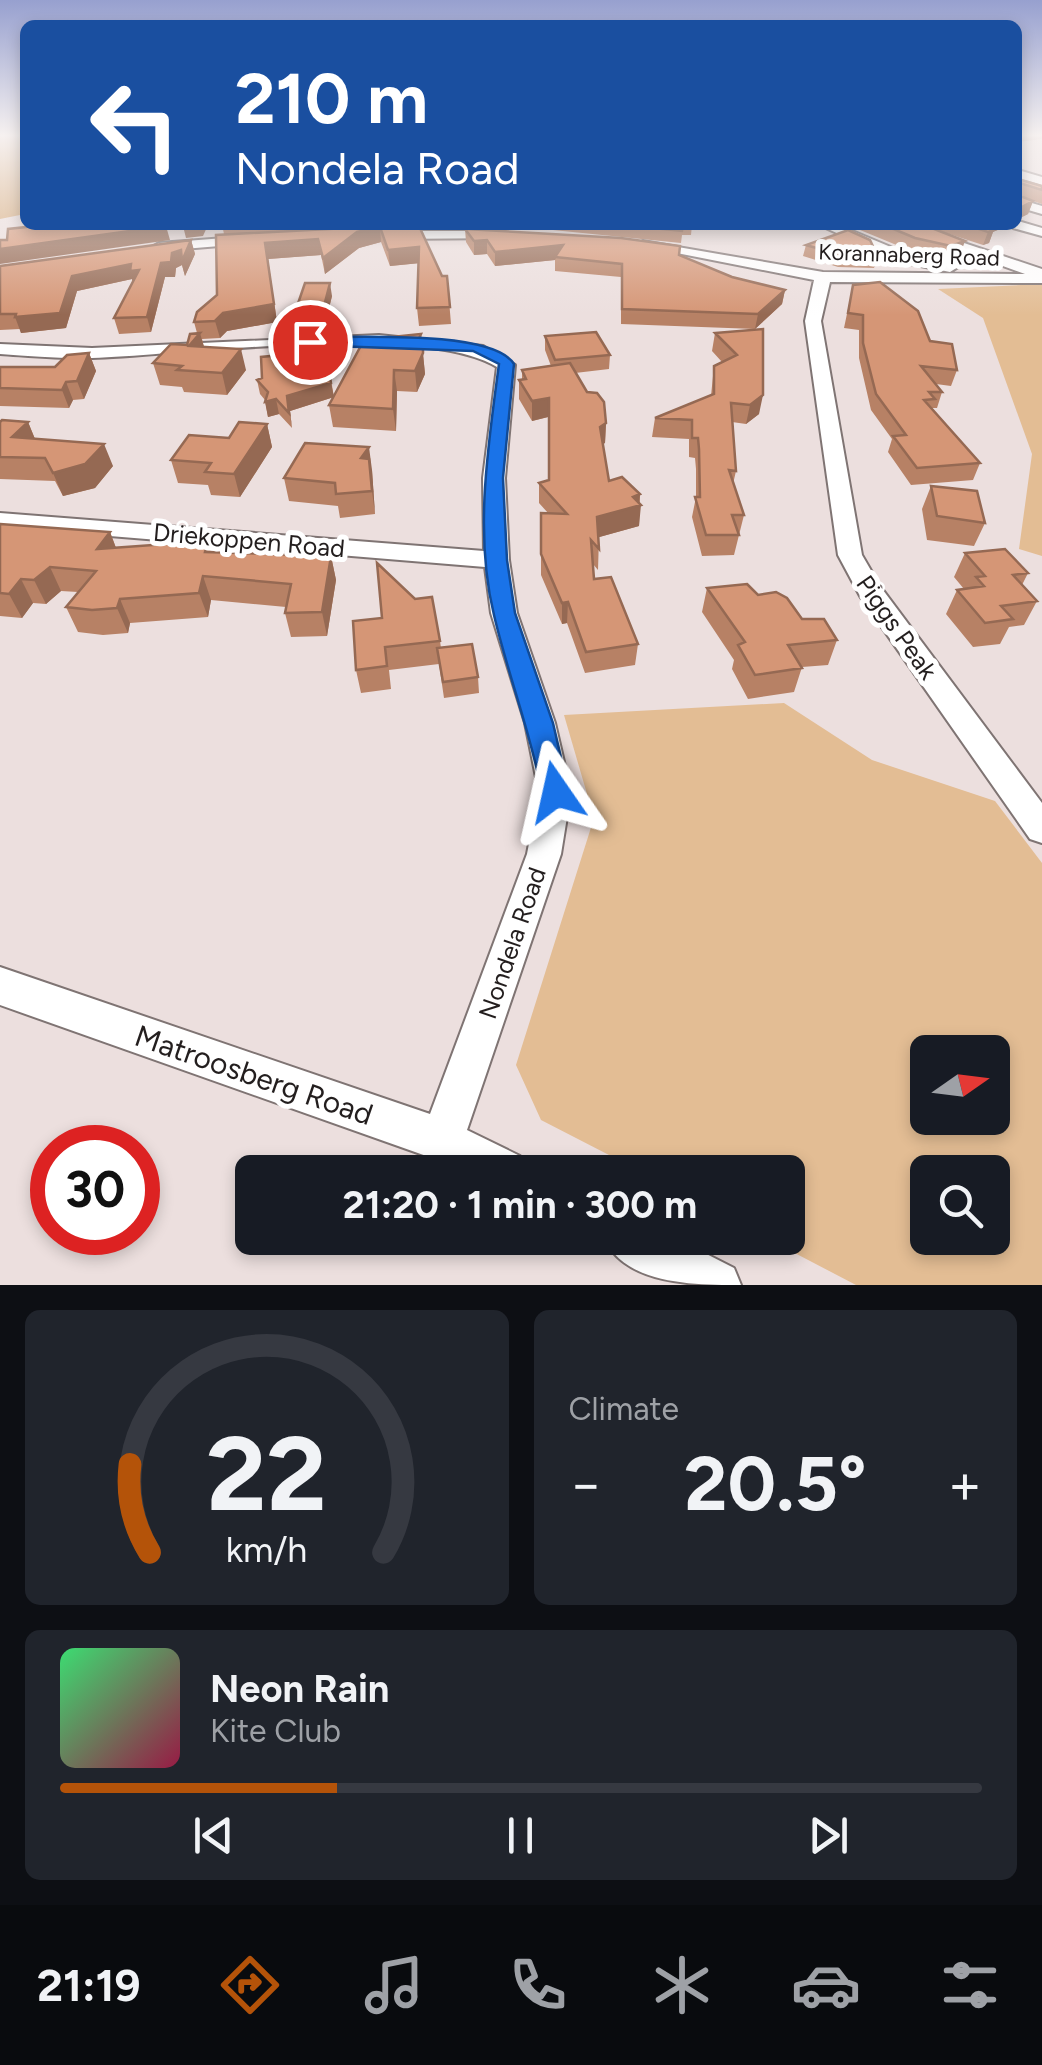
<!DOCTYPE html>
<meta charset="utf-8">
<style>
body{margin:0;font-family:Figtree,sans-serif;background:#20242c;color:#f1f3f6;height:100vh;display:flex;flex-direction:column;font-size:38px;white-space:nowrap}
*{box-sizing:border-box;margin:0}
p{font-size:32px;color:#9ea1a6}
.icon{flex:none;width:55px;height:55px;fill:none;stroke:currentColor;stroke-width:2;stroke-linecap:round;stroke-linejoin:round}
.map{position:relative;height:1285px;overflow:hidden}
.drawer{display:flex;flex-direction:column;gap:25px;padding:25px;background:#0d0f14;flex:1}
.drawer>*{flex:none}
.banner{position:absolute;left:20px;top:20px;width:1002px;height:210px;border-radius:15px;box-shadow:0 5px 15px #0003;background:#1a4fa0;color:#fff;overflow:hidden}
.needle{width:65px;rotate:76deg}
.tools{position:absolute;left:910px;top:1035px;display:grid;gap:20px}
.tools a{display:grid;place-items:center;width:100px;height:100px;border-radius:15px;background:#171b24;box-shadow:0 5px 15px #0003;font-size:50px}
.speed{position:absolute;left:30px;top:1125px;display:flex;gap:20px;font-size:50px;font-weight:700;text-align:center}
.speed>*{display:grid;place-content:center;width:130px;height:130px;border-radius:50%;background:#171b24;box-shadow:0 5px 15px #0003;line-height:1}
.speed .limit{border:15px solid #d22;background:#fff;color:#111}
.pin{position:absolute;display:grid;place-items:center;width:85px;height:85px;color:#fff;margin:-42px;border:5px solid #fff;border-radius:50%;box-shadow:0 2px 10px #0007}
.me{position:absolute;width:110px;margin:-55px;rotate:349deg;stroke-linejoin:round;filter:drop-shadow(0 0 8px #0008)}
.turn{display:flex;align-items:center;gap:35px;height:210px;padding:0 50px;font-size:45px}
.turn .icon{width:130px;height:130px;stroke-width:2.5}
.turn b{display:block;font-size:70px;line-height:85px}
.big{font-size:75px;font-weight:700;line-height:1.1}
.drawer .tile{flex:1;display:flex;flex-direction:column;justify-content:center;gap:15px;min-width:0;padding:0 35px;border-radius:15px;background:#20242c}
.drawer .dial{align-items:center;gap:0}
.dial svg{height:260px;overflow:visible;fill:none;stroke:#363941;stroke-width:7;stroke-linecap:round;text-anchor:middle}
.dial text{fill:#f1f3f6;stroke:none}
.song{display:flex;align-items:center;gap:30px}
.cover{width:120px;height:120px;border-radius:15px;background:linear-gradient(135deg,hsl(140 70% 55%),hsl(340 70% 35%))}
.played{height:10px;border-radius:5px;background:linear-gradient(90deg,#b45309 30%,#363941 30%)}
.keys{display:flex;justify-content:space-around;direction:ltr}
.heat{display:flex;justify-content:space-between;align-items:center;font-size:55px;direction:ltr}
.drawer .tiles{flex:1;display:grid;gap:25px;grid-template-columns:1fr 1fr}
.tile:last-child{grid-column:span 2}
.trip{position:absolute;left:235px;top:1155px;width:570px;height:100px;border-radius:15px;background:#171b24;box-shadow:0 5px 15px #0003;font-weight:700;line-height:100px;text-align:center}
.menu{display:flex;height:160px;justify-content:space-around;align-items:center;background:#090b0e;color:#9ea1a6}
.menu .icon{width:70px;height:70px}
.menu .active{color:#b45309}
.menu b{font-size:45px;color:#f1f3f6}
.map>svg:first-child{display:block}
</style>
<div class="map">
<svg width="1042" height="1285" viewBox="0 0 1042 1285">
<rect width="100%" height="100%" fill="#ecdfde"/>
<path fill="#e3bd94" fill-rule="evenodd" d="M1042,284V556L1019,549L1032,454L983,318L938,289Z
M784,703L872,760L995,801L1042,863V1285H856L766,1238H788V1172H642L541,1120L516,1065L594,818L564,715ZM928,1052H992V1118H928ZM928,1172H992V1238H928Z"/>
<path fill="#d4a571" d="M25,135V214L0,219V137Z"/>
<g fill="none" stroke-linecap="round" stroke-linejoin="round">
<defs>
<path id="street" d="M1018,170L1042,177V185L1018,178Z
M1018,199L1042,206V214L1018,207Z
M1018,221L1042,228V236L1013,228Z
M819,225H838L910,255L958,267L950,272L901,262Z
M889,225H910L1042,269V283L830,282L821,321L862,555L880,586L1042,803V843L1030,839L860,596L838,555L805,321L814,280L636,245L643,241L823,272L1025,274Z
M501,231L506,238L389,239L382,235L389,231Z
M251,236L256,237V243L159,251L152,247L159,243Z
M379,335L483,346L515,365L505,478L509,560L517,613L555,723L571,792L561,854L467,1130L520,1156L526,1172H459L432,1158L0,1005V967L430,1114L527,854L539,792L525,723L491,613L485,567L0,527V513L484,551L483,478L497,367C423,322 185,355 92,358C62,359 31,356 0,354V344L92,348Z
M604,1238H675L734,1268L741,1285C695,1285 625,1285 604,1238Z"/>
</defs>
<use href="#street" stroke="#7f7473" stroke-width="4"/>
<use href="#street" fill="#fff" fill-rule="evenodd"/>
</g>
<path fill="#b78165" d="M1018,179L1042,186V204L1033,201L1028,214L1018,219Z
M222,225H412L442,276H447L451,324L419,326L417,308L419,263L390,266L381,242L359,248L325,274L321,255L268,259L277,322L227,331L220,338L202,339L204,347L246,370L227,395L184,392L182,387L160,385L153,363L187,345L197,333L194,322L217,295L224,234Z
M455,225H692L691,235H682L681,243L543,229Z
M848,225H1007L993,232L989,243L983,245L940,231L960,255L946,260L911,251Z
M465,229L679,255L732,277L785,290L782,304L755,329L621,324V277L555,271V260L495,266L487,254L474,255L466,242Z
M191,240L195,254L185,276L182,265L176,268L175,277H165L151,332L119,334L114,318L133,282L132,279L77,291L66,328L21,333L20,329L0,330V266Z
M806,245L878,257L874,268L838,267L803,256Z
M305,283L332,296L326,320L301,321L305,353L326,352L334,397L421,334L425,374L417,392L397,391L396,431L333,427L329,405L334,397L290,411L292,428L279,414L268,417L265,400L260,394L257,380L262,378L295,335L292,321Z
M853,285L930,341L957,370L951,386L936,384L942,392L937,408H932L980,463L973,480L911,485L888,452L892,439L871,410L859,358V330L844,328Z
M763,329L759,414L746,424L732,422L736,471L733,484L744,515L734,555L702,556L692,517L696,497V469L695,458L689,457V439L652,437L655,418L711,396L714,366L722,362L712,351L715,333Z
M545,336L610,355L609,369L575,373L606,423L605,443L603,444L609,481L640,494L639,526L599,537L598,570L593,564L594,579L638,644L635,665L585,673L567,623L562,624L541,575V513H548L539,503V483L548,480V417L532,421L519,399V380H522V370L551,366L545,350Z
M89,353L96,371L84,399L73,400L69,408L0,406V367H55Z
M0,422H28L35,439L113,466L95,488L63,496L55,481L0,479Z
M267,424L272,447L240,497L211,495L208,485L178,483L171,460Z
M372,470L375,514L340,518L338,506L289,501L284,478Z
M931,486L985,523L974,546L927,540L922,509Z
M0,524L110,532L116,548L208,541L211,552L331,556L336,580L327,636L291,637L285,613L286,607L211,600L208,617L130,623L128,633L103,635L78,632L66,607L78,592L61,591L46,604L33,603L22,618L0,616Z
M965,553L1028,573L1022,585L1037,601L1024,625L1009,627L1000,644L973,647L946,614L957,590L964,589L954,577Z
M707,588L758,595L802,619L837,640L828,665L802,667L794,692L748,699L732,669L734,660L702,612Z
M353,621L440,641L441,648L478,677L479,693L444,698L439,664L389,670L391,689L361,693L356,670Z"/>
<path fill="#956953" d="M1018,135H1042V139L1018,142Z
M1033,201L1028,214L1018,219V209Z
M208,225L203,236L186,238L183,226Z
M986,225H1007L993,232L989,243L983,245L988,232L982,230Z
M166,226L170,240L0,264V249Z
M380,227L381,242L359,248L325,274L323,258L357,232Z
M318,239L321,255L268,259L277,322L227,331L220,338L215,321L223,313L265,243Z
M191,240L195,254L185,276L182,265L176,268L175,277H165L151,332L147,317L161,263Z
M487,240V254L474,255V241Z
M965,241L960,255L946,260L951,246Z
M563,245L555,260L495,266V252Z
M419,247L421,263L390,266L388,250Z
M131,264L139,270L134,286L132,279L77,291L66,328L21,333L15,317L72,276Z
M330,283L332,296L326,320L324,306Z
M785,290L782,304L755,329L758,314Z
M200,333L206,354L189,346Z
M421,334L425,374L417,392L415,371V347Z
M241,349L246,370L227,395L222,373Z
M89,353L96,371L84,399L77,381Z
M394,370L397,391L396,431L393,409Z
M66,382L73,400L69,408L62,390Z
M331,383L334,397L290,411L292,428L287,396Z
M763,395L759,414L746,424L750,405Z
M549,398L548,417L532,421V401Z
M276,399L279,414L268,417L265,402Z
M28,422L37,444L12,437Z
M606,423L605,443L598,446L600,427Z
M267,424L272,447L240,497L234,474Z
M104,444L113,466L95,488L63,496L53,473Z
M369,447L372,470L375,514L372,491L361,458Z
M640,494L639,506L641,505L639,526L596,538L597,517L633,497Z
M110,532L119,556L97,549Z
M331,556L336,580L327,636L322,612Z
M50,567L61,591L46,604L34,580Z
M203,576L211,600L208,617L199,593Z
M21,579L33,603L22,618L9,594Z
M120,599L130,623L128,633L117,608Z
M568,602L567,623L562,624V603Z"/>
<path fill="#d59676" stroke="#956953" stroke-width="2.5" d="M1018,179L1042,186V190L1020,183V196L1033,201L1018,209Z
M45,225H165L166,226L0,249V240H7L8,229Z
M622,225H683L682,231Z
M884,225H924L965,241L951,246L915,238Z
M967,225H986L983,226L994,230L988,232Z
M385,226H419L442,276H447L450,307L417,308L419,247L388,250L380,227L357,232L323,258L318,239L265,243L274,304L223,313L215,321L194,322L197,312L217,295L216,235Z
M465,229L621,238L680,246L679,255L732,277L785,290L758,314L622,309V264L555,257L563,245L495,252L487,240L474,241Z
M848,230L870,240L878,257L841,255L806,245Z
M191,240L182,261L181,250L172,253L171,262L161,263L147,317L114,318L139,270L130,271L131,264L72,276L60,313L15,317L16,314H0V266Z
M880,282L918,311L930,341L952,344L957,370L921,366L942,392H929L935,399L924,400L980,463L917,468L893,436L906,435L876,394L863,343V315L848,313L853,285Z
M305,283H330L324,306L298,307L300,321H292Z
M763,329V395L750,405L731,403L736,471L729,470L744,515H732L739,535H706L695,497H700L699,449L698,438H692V420L655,418L714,394V366L737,355L715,333Z
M596,332L610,355L555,360L545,336Z
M200,333L189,346L241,349L222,373L177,370L182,366L153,363L171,344L187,345L190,334Z
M302,334L304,353L326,352L331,383L287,396L289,413L276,399L265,402L268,392L257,380L262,378L261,357L281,355L288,335Z
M421,334L415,347H423V353L415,371L394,370L393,409L329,405L364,340Z
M89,353L77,381L66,382L62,390L0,388V367H55L67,355Z
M570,363L587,392L597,393L604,402L606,423L600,427L609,481L622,477L640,494L633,497L641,505L597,517L599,549L591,540L594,579L611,577L638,644L586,652L568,602L562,603L541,554V513L567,514L539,483L549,480V398L532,401L519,380L526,379L522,370Z
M2,420L28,422L12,437L104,444L85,464L53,473L45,458L0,457V422Z
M239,422L267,424L234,474L205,472L211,463L171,460L189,435L229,438Z
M305,443L369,447L361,458L369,459L372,491L336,494L335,483L284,478Z
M931,486L977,491L985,523L937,516Z
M0,524L110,532L97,549L208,541L205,552L331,556L322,612L285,613L291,584L203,576L199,593L120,599L117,608L92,610L66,607L96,571L50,567L34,580L21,579L9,594L0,593Z
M1005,549L1028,573L1013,575L1037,601L1001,606L1013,619L985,623L957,590L984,586L976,577L985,576L965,553Z
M377,563L415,599L432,597L440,641L385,647L387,666L356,670L353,621L382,618Z
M747,584L758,595L776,592L787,598L802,619H824L837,640L788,645L802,668L755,675L738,645L745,642L707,588Z
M472,644L478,677L443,682L437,648Z"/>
<linearGradient id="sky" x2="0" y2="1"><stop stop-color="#97a0cf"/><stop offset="0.43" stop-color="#f6f1f0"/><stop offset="1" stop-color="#f6f1f0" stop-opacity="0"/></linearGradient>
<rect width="1042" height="315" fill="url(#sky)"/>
<path fill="#1a73e8" stroke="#114b97" stroke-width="2.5" d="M310,337C353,338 492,329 514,364L503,478L507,560L515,613L553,723L569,792L565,799H546L542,792C530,731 508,675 494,615C474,534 488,446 499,364L473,351L305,345V338Z"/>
<g text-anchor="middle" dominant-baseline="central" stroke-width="10" stroke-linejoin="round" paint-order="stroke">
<g font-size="22" fill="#231e1e" stroke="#fff">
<text transform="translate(909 255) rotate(2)">Korannaberg Road</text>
</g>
<g font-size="25" fill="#231e1e" stroke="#fff">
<text transform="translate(249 540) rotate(5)">Driekoppen Road</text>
<text transform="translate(897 627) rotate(55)">Piggs Peak</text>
<text transform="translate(512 943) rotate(-71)">Nondela Road</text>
</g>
<g font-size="30" fill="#231e1e" stroke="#fff">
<text transform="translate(254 1075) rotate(19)">Matroosberg Road</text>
</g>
</g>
</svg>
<div class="tools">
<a><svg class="needle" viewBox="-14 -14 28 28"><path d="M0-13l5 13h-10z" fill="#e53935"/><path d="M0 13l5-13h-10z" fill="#9ea1a6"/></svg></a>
<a><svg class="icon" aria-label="search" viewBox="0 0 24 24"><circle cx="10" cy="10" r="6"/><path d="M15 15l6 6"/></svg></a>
</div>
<div class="speed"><div class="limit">30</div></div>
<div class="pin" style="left:310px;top:342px;background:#d93025"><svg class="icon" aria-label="arrive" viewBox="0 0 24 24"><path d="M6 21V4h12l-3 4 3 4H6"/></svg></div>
<svg class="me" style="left:556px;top:792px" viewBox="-20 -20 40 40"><path d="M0-17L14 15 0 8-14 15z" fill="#1a73e8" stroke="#fff" stroke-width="4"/></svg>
<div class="trip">21:20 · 1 min · 300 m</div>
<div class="banner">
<div class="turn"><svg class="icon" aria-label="left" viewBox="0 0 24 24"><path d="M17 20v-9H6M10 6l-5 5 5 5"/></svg><div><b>210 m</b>Nondela Road</div></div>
</div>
</div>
<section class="drawer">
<div class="tiles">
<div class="tile dial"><svg viewBox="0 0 100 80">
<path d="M14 69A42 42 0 1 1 86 69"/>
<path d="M14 69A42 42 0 0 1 8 42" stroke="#b45309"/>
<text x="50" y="56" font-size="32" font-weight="700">22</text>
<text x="50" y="72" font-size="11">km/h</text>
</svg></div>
<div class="tile"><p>Climate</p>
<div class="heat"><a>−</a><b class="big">20.5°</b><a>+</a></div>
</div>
<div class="tile">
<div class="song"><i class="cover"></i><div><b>Neon Rain</b><p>Kite Club</p></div></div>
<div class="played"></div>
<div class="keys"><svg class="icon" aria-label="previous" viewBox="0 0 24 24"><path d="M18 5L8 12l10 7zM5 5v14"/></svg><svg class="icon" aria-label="pause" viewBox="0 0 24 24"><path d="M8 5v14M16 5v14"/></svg><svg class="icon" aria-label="next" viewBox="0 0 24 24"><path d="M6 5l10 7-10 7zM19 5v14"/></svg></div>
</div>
</div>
</section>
<nav class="menu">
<b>21:19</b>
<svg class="icon active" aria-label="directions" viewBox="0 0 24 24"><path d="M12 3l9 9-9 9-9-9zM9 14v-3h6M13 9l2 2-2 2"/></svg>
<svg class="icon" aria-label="music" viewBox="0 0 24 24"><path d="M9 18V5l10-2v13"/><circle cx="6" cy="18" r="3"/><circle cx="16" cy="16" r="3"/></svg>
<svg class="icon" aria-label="phone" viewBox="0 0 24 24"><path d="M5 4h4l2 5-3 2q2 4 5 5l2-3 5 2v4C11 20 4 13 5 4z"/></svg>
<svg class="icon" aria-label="climate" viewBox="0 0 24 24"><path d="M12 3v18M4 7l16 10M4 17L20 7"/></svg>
<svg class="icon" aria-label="car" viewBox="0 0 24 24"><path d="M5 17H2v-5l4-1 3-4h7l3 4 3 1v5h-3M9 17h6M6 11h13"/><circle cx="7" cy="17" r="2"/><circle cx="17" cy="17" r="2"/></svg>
<svg class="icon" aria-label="filters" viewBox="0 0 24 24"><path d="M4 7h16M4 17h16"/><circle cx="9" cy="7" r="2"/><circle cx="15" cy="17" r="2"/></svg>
</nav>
